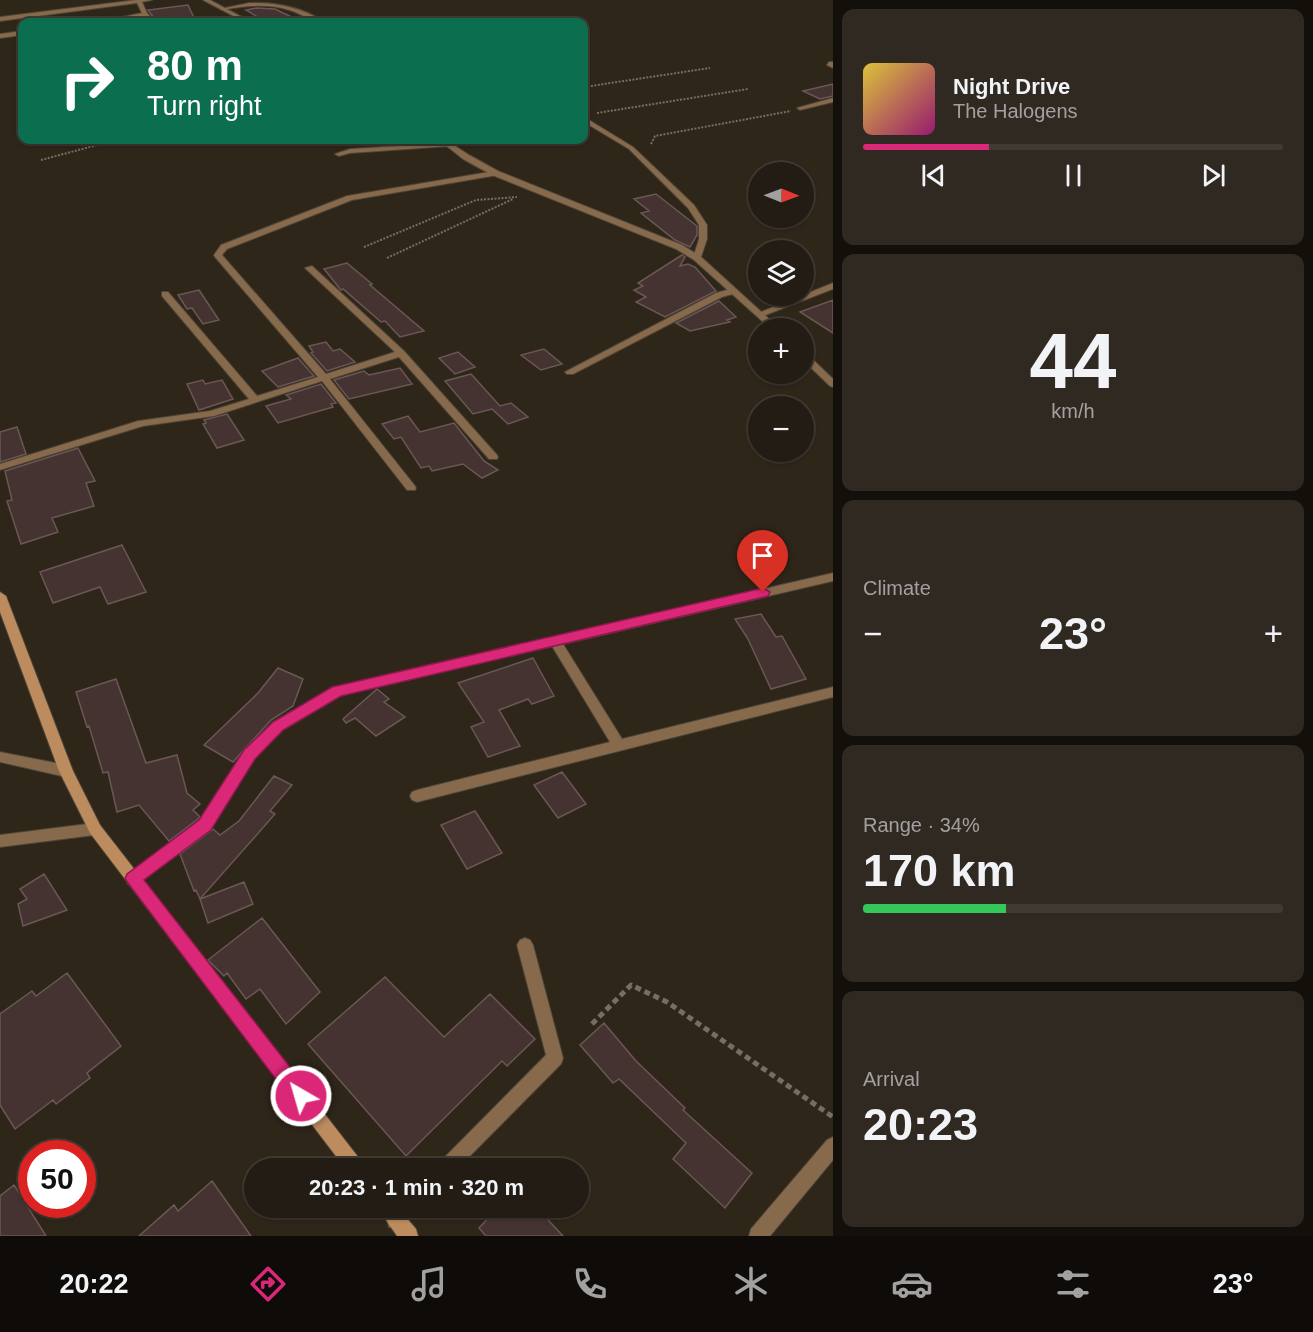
<!DOCTYPE html>
<meta charset="utf-8">
<style>
body{margin:0;font-family:Helvetica,sans-serif;background:#2f2922;color:#f1f3f6;height:100vh;display:flex;flex-direction:column;font-size:22px;white-space:nowrap}
*{box-sizing:border-box;margin:0}
p{font-size:20px;color:#a3a1a0}
.icon{flex:none;width:33px;height:33px;fill:none;stroke:currentColor;stroke-width:2;stroke-linecap:round;stroke-linejoin:round}
.map{position:relative;flex:1;overflow:hidden}
.sheet{display:flex;flex-direction:column;gap:9px;padding:9px;background:#130f0b;width:480px}
.sheet>*{flex:none}
.top-card{position:absolute;left:18px;top:18px;width:570px;height:126px;border-radius:12px;box-shadow:0 2px 4px #0004,0 0 0 2px #403a34;background:#0b6e4f;color:#fff;overflow:hidden}
.needle{width:39px;rotate:91deg}
.buttons{position:absolute;left:748px;top:162px;display:grid;gap:12px}
.buttons a{display:grid;place-items:center;width:66px;height:66px;border-radius:50%;background:#231c14;box-shadow:0 2px 4px #0004,0 0 0 2px #403a34;font-size:30px}
.speed{position:absolute;left:18px;top:1140px;display:flex;gap:12px;font-size:30px;font-weight:700;text-align:center}
.speed>*{display:grid;place-content:center;width:78px;height:78px;border-radius:50%;background:#231c14;box-shadow:0 2px 4px #0004,0 0 0 2px #403a34;line-height:1}
.speed .limit{border:9px solid #d22;background:#fff;color:#111}
.pin{position:absolute;display:grid;place-items:center;width:51px;height:51px;color:#fff;margin:-62px -26px;border-radius:50% 50% 50% 0;rotate:-45deg;box-shadow:0 0 6px #0007}
.pin .icon{rotate:45deg}
.me{position:absolute;width:66px;margin:-33px;rotate:322deg;stroke-linejoin:round;filter:drop-shadow(0 0 4px #0008)}
.turn{display:flex;align-items:center;gap:21px;height:126px;padding:0 30px;font-size:27px}
.turn .icon{width:78px;height:78px;stroke-width:2.5}
.turn b{display:block;font-size:42px;line-height:51px}
.big{font-size:45px;font-weight:800;line-height:1.1}
.sheet .tile{flex:1;display:flex;flex-direction:column;justify-content:center;gap:9px;min-width:0;padding:0 21px;border-radius:12px;background:#2f2922}
.sheet .dial{align-items:center;gap:0}
.dial b{font-size:78px;line-height:1}
.song{display:flex;align-items:center;gap:18px}
.cover{width:72px;height:72px;border-radius:9px;background:linear-gradient(135deg,hsl(50 70% 55%),hsl(320 70% 35%))}
.played{height:6px;border-radius:3px;background:linear-gradient(90deg,#db2777 30%,#403a34 30%)}
.keys{display:flex;justify-content:space-around;direction:ltr}
.heat{display:flex;justify-content:space-between;align-items:center;font-size:33px;direction:ltr}
.charge{height:9px;border-radius:4px;background:linear-gradient(90deg,#34c759 34%,#403a34 0)}
.trip{position:absolute;left:244px;top:1158px;width:345px;height:60px;border-radius:30px;background:#231c14;box-shadow:0 2px 4px #0004,0 0 0 2px #403a34;font-weight:800;line-height:60px;text-align:center}
.tabs{display:flex;height:96px;justify-content:space-around;align-items:center;background:#0e0b08;color:#a3a1a0}
.tabs .icon{width:42px;height:42px}
.tabs .on{color:#db2777}
.tabs b{font-size:27px;color:#f1f3f6}
main{display:flex;flex:1;min-height:0}
.map>svg:first-child{display:block}
</style>
<main>
<div class="map">
<svg width="833" height="1236" viewBox="0 0 833 1236">
<rect width="100%" height="100%" fill="#2f261a"/>
<path fill="#453332" stroke="#6a5756" stroke-width="1.5" d="M188,5L196,22H157L148,10Z
M256,8L275,9L302,22H266L246,10Z
M833,84V96L820,99L803,91Z
M656,194L697,226V235L690,247L675,240L641,213L649,211L634,199Z
M682,255L685,257L680,266L688,264L695,267L716,291L665,317L636,302L646,297L634,290L643,286L638,283Z
M347,263L372,284L370,285L424,331L400,337L385,321L381,322L343,289L341,290L324,269Z
M199,290L219,320L203,324L192,308L187,309L178,295Z
M833,300V333L800,312Z
M719,301L736,317L727,320L730,322L690,331L676,323Z
M326,342L333,351L340,349L355,362L327,371L311,353L313,352L309,346Z
M544,349L562,364L541,370L521,355Z
M458,352L475,367L455,374L439,358Z
M298,358L314,376L278,387L262,371Z
M400,368L412,384L349,399L334,380L364,371L369,375Z
M471,374L500,406L511,403L528,417L508,424L492,409L473,414L445,381Z
M203,380L205,384L222,380L233,399L199,410L187,384Z
M321,384L336,403L331,404L333,407L278,423L266,406L291,399L286,395Z
M227,414L244,440L217,448L203,424L206,423L204,420Z
M408,416L420,432L454,423L484,461L498,470L482,478L463,464L432,471L429,466L421,468L401,437L394,439L382,424Z
M17,427L26,454L0,462V432Z
M78,448L95,481L86,483L94,506L52,518L58,532L21,544L7,501L12,500L5,471Z
M122,545L146,592L108,604L100,587L53,603L40,572Z
M761,614L776,637L782,636L806,679L771,689L748,639L735,619Z
M533,658L554,696L532,704L528,699L499,710L520,746L488,757L471,727L484,722L458,683Z
M278,668L303,679L293,706L271,720L233,762L204,745L258,693Z
M116,679L146,763L177,755L187,793L200,804L193,810L200,817L198,819L169,841L139,805L117,812L108,772L103,773L89,726L87,727L76,692Z
M377,689L389,699L384,702L405,717L376,736L355,718L346,723L343,719Z
M562,772L586,804L558,818L534,785Z
M274,776L292,785L270,811L275,814L200,899L196,890L194,891L180,854L213,829L220,835L239,821Z
M475,811L502,853L467,869L441,825Z
M44,874L67,910L23,926L18,904L27,899L20,889Z
M244,882L253,904L208,923L200,899Z
M262,918L320,992L286,1024L260,989L246,999L227,973L224,976L208,960Z
M67,973L121,1046L87,1073L90,1078L56,1104L53,1100L15,1129L0,1105V1014L32,991L36,996Z
M385,977L444,1037L490,994L535,1039L507,1066L502,1061L406,1156L308,1044Z
M604,1023L636,1061L685,1108L683,1110L752,1173L725,1208L673,1159L686,1143L619,1079L613,1083L580,1045Z
M212,1181L251,1236H139L174,1205L178,1211Z
M14,1185L46,1236H0V1196Z
M498,1208H537L563,1236H486L479,1228Z"/>
<g fill="none" stroke-linecap="round" stroke-linejoin="round">
<defs>
<path id="service" d="M249,3C275,2 302,7 324,22C314,23 300,13 289,10C267,3 244,6 222,10L220,9Z"/>
<path id="minor" d="M136,0H152L142,2L147,13L155,22H150L144,16L108,22H98L142,13L137,3L0,21V17Z
M22,31V35L0,38V34Z
M829,62H833V68L827,65Z
M833,98V102L800,110L797,108Z
M584,117L633,147L694,205L707,225V239L700,260L693,258L699,239V225L688,208L629,149L584,122Z
M449,143L452,145L451,146L350,153L339,156L335,154L350,149Z
M495,171H498V175L352,200L227,249L222,255L326,374L395,352L305,268L312,266L404,351L497,455L498,457L497,459H489L399,357L330,379L415,486L416,488L415,490H407L322,381L214,416L143,426L0,470V464L138,421L210,411L249,399L162,296V292H168L257,396L318,377L215,257L214,255L221,245L347,196Z
M833,283V289L763,316L756,314Z
M734,288L738,291L737,293L722,297L573,374H567L565,372L716,293Z
M833,573V581L563,644L622,739L833,687V697L417,802L412,800L410,796L412,792L417,790L610,742L552,646L341,695L283,730L255,758L210,829L138,884L133,886L128,884L126,879L128,874L200,821L245,750L273,722L333,688Z
M95,823L100,825L102,829L100,833L95,835L0,847V835Z
M525,938L530,940L533,945L563,1058L561,1064L458,1168H437L440,1162L546,1055L517,945L520,940Z
M833,1137V1160L770,1236H749L751,1229L827,1140Z
M396,1208H417C413,1218 406,1225 396,1229L389,1227L387,1220L389,1213Z"/>
<path id="tertiary" d="M203,0H210L251,22H245Z
M439,140H446L469,155L498,171L682,245L700,256L779,328H770L694,260L676,249L492,175L463,159Z
M804,353L807,354L833,379V387L830,386L804,361Z
M0,752L66,765L71,767L73,771L71,775L66,777L0,762Z"/>
<path id="secondary" d="M0,592L6,596L73,771L100,825L362,1162L365,1168H345L90,833L59,771L0,612Z
M378,1208H398L416,1229L418,1236H397Z"/>
</defs>
<use href="#service" stroke="#4c4438" stroke-width="2"/>
<use href="#minor" stroke="#4c4438" stroke-width="2"/>
<use href="#tertiary" stroke="#4c4438" stroke-width="2"/>
<use href="#secondary" stroke="#4c4438" stroke-width="2"/>
<path stroke="#766e64" stroke-width="2" stroke-dasharray="2 1.5" stroke-linecap="butt" d="M584,87L710,68
M597,113L748,89
M651,144L655,136L791,111
M41,160L116,140
M364,247L476,200L517,197
M387,258L513,199"/>
<path stroke="#766e64" stroke-width="5" stroke-dasharray="6 4" stroke-linecap="butt" d="M592,1024L631,985L667,1002L833,1117"/>
<use href="#service" fill="#87694c" fill-rule="evenodd"/>
<use href="#minor" fill="#87694c" fill-rule="evenodd"/>
<use href="#tertiary" fill="#87694c" fill-rule="evenodd"/>
<use href="#secondary" fill="#bd8c5e" fill-rule="evenodd"/>
</g>
<path fill="#db2777" stroke="#8e194d" stroke-width="1.5" d="M763,588L770,592L768,596L341,696L283,730L255,759L211,830L144,880L307,1089L310,1096L307,1103L301,1106L294,1103L125,879L127,874L199,820L244,750L273,722L332,687Z"/>
</svg>
<div class="buttons">
<a><svg class="needle" viewBox="-14 -14 28 28"><path d="M0-13l5 13h-10z" fill="#e53935"/><path d="M0 13l5-13h-10z" fill="#a3a1a0"/></svg></a>
<a><svg class="icon" aria-label="layers" viewBox="0 0 24 24"><path d="M12 4l9 5-9 5-9-5zM3 14l9 5 9-5"/></svg></a>
<a>+</a>
<a>−</a>
</div>
<div class="speed"><div class="limit">50</div></div>
<div class="pin" style="left:763px;top:592px;background:#d93025"><svg class="icon" aria-label="arrive" viewBox="0 0 24 24"><path d="M6 21V4h12l-3 4 3 4H6"/></svg></div>
<svg class="me" style="left:301px;top:1096px" viewBox="-20 -20 40 40"><circle r="17" fill="#db2777" stroke="#fff" stroke-width="3"/><path d="M0-11L8 9 0 5-8 9z" fill="#fff"/></svg>
<div class="trip">20:23 · 1 min · 320 m</div>
<div class="top-card">
<div class="turn"><svg class="icon" aria-label="right" viewBox="0 0 24 24"><path d="M7 20v-9h11M14 6l5 5-5 5"/></svg><div><b>80 m</b>Turn right</div></div>
</div>
</div>
<section class="sheet">
<div class="tile">
<div class="song"><i class="cover"></i><div><b>Night Drive</b><p>The Halogens</p></div></div>
<div class="played"></div>
<div class="keys"><svg class="icon" aria-label="previous" viewBox="0 0 24 24"><path d="M18 5L8 12l10 7zM5 5v14"/></svg><svg class="icon" aria-label="pause" viewBox="0 0 24 24"><path d="M8 5v14M16 5v14"/></svg><svg class="icon" aria-label="next" viewBox="0 0 24 24"><path d="M6 5l10 7-10 7zM19 5v14"/></svg></div>
</div>
<div class="tile dial"><b>44</b><p>km/h</p></div>
<div class="tile"><p>Climate</p>
<div class="heat"><a>−</a><b class="big">23°</b><a>+</a></div>
</div>
<div class="tile"><p>Range · 34%</p><b class="big">170 km</b><div class="charge"></div></div>
<div class="tile"><p>Arrival</p><b class="big">20:23</b></div>
</section>
</main>
<nav class="tabs">
<b>20:22</b>
<svg class="icon on" aria-label="directions" viewBox="0 0 24 24"><path d="M12 3l9 9-9 9-9-9zM9 14v-3h6M13 9l2 2-2 2"/></svg>
<svg class="icon" aria-label="music" viewBox="0 0 24 24"><path d="M9 18V5l10-2v13"/><circle cx="6" cy="18" r="3"/><circle cx="16" cy="16" r="3"/></svg>
<svg class="icon" aria-label="phone" viewBox="0 0 24 24"><path d="M5 4h4l2 5-3 2q2 4 5 5l2-3 5 2v4C11 20 4 13 5 4z"/></svg>
<svg class="icon" aria-label="climate" viewBox="0 0 24 24"><path d="M12 3v18M4 7l16 10M4 17L20 7"/></svg>
<svg class="icon" aria-label="car" viewBox="0 0 24 24"><path d="M5 17H2v-5l4-1 3-4h7l3 4 3 1v5h-3M9 17h6M6 11h13"/><circle cx="7" cy="17" r="2"/><circle cx="17" cy="17" r="2"/></svg>
<svg class="icon" aria-label="filters" viewBox="0 0 24 24"><path d="M4 7h16M4 17h16"/><circle cx="9" cy="7" r="2"/><circle cx="15" cy="17" r="2"/></svg>
<b>23°</b>
</nav>
